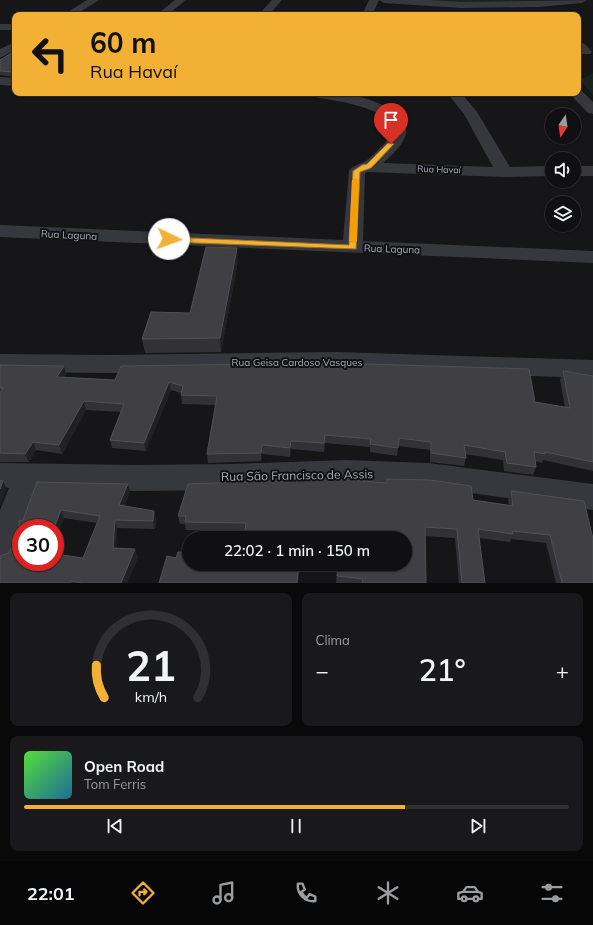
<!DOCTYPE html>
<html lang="pt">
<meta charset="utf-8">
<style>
body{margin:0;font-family:Mulish,sans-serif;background:#19191b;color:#f1f3f6;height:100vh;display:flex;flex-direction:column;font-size:15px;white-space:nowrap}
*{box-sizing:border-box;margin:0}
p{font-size:13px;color:#9c9d9f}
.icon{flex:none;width:22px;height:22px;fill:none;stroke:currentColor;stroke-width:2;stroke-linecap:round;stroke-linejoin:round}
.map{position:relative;height:583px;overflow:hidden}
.panel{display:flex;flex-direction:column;gap:10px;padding:10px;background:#09090a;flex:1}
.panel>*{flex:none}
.guide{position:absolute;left:12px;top:12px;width:569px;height:84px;border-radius:8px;box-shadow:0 1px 3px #0004,0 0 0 1px #303032;background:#f2b134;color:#111;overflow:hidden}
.needle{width:26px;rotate:193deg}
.tools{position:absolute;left:545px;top:108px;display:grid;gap:8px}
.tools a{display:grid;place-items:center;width:36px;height:36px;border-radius:50%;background:#101012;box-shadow:0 1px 3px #0004,0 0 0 1px #303032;font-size:20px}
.speed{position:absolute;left:12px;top:519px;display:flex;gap:8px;font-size:20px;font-weight:700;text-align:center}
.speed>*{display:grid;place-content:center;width:52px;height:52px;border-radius:50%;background:#101012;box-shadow:0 1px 3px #0004,0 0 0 1px #303032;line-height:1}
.speed .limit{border:6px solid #d22;background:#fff;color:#111}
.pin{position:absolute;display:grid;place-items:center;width:34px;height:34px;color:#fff;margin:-41px -17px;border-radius:50% 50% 50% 0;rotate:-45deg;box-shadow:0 0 4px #0007}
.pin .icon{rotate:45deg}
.me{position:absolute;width:44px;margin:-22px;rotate:93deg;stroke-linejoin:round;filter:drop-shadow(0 0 3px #0008)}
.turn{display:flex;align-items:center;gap:14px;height:84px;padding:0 12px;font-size:18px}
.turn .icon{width:52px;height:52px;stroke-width:2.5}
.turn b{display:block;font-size:28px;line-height:34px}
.big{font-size:30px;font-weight:600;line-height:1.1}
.panel .card{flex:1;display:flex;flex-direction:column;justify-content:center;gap:6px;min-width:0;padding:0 14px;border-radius:8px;background:#19191b}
.panel .dial{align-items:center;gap:0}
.dial svg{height:104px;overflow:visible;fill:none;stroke:#303032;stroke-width:7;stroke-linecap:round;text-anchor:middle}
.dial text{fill:#f1f3f6;stroke:none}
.song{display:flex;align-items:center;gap:12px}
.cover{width:48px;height:48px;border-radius:6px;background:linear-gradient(135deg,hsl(110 70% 55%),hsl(200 70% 35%))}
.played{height:4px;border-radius:2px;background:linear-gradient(90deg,#f2b134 70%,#303032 70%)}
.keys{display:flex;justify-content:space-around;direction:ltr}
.heat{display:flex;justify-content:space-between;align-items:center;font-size:22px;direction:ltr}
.panel .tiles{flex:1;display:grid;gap:10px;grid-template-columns:1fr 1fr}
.card:last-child{grid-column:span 2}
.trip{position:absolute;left:182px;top:531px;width:230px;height:40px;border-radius:20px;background:#101012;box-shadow:0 1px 3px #0004,0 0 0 1px #303032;font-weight:600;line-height:40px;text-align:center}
.dock{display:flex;height:64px;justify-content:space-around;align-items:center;background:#060607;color:#9c9d9f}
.dock .icon{width:28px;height:28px}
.dock .active{color:#f2b134}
.dock b{font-size:18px;color:#f1f3f6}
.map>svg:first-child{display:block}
</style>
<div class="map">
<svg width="593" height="583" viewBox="0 0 593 583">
<rect width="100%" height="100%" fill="#161618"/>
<path fill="#1c231d" d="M407,0H547L445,3Z
M593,73V95L580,80Z"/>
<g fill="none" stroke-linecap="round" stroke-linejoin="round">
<path fill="#37383d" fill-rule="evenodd" d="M87,0H99L75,15H63Z
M175,0H186L167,15H156Z
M272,0H282L269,15H258Z
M369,0H379L372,15H362Z
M379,0H429L461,2L587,0L582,3L539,7L461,8L384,3Z
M0,24H15V30H0Z
M578,41C584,42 588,47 592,52L590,54H582L578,51Z
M15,42V50L0,58V49Z
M0,77L15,78V86L0,85Z
M578,89L581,90L593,102V114L588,113L569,93H578Z
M307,93C318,93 330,92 341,93C359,95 411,109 406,134C403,145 391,156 383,163L493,167L464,114L447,93H461L477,112L510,167L552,166V176L505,177L367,172L365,173L363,241L593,251V263L0,237V225L343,240L349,171C353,165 358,165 364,162C371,158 379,149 385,143C415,108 327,100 309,96Z
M574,166H593V176H574Z
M336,352L593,360V378L336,370L112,373L0,372V354L112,355Z
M346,460L428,463L593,484V510L428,487L346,484L232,490L135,491L39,488L25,528H21V538L12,561L0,565V510L9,488L0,487V463L135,465L232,464Z"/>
</g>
<path fill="#323236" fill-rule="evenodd" d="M15,51V77L0,75V60Z
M238,261L221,352L145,353L142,339L190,313Z
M0,365L64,366L66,374L64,377L115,380L121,366L535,402L565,408L560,380L563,371L593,376V471L543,460L542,463L535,461L536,467L533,475L504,471L503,460L465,454L466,458L464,466L430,462V450L398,446L397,456L370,452V447L325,443L324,452L291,449L290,457L262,454L261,461L208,463L207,454L216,405L182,404L181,395V393L171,390L146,451L112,448L110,440L121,412L86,410L62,454L36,450L29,462H0Z
M387,479L473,500L509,505L508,500L511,491L593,583H556L546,543L511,539L510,542L479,538L485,583H459L455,538L425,536L426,583H336L338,564L405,538H244L245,532L186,530L185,524H180L178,516L290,482L386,483Z
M130,492L124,506L154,511L156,520L155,529L117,528L116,548L138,557L127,583H0L9,553L19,530V521ZM64,518L97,523L83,558L21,562Z"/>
<path fill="#212124" d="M237,248L238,261L221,352L220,338Z
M64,366L66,374L60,385L57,377Z
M169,382L171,390L146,451L144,443Z
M84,401L86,410L62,454L59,445Z
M291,441V449L290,457V448Z
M33,442L36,450L29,462L25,454Z
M262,445V454L261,461V453Z
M3,481L7,489L0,506V489Z
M128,484L130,492L121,513L119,505Z
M61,510L64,518L55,542V528H54Z
M154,511L156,520L155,529L153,521Z
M115,520L117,528L116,556L113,548Z
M135,549L138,557L127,583H121Z
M299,564H300L298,583H297Z"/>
<path fill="#3f3f44" stroke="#4f5156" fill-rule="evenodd" d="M15,51V72L0,71V60Z
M206,247L237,248L220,338L142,339L151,312L190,313Z
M336,363L529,369L535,402L570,408L563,371L593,376V462L545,452V454L534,452L536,467L507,463L505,452L464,445L466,458L431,453V442L399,438L398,448L370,444L371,439L325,435L324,443L291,441L290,448L262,445L261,453L207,454L217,396L181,395L183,386L169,382L144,443L110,440L124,404L84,401L59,445L33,442L25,454L0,453V393L3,388H0V365L64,366L57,377L115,380L121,366L264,364L294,366L295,364Z
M324,478L387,483V479L430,480L471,486L473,500L513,506L511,491L584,501L593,539V583H562L550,535L512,531L513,534L478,529L485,583H462L457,529L425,527L426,583H362L363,579L337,576L338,564H405V538H341V534L304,531L303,538H244L246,523L185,522L186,516H178L188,484L272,481L290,482V480Z
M0,480L3,481L0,489Z
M37,482L128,484L119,505L154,511L153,521L115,520L113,548L135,549L121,583H84L71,581L70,583H0V556L9,553L19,530V521L23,520ZM61,510L100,516L83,558L55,554V562H21V528H54Z
M178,552H189V564H299L297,583H159L167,556L176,558Z"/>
<path fill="#f2b134" stroke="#9d7322" d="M388,143L394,144L371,168L360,172L356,249L169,242L165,239L169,237L349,245L353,171L362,165L367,164Z"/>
<path fill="#f59e0b" d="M356,178L359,180L357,241L353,244L349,241L352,180Z"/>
<g text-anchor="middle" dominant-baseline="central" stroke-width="4" stroke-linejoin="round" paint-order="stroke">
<g font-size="9" fill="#a8adb8" stroke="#111113">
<text transform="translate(439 169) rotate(2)">Rua Havaí</text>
</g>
<g font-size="10" fill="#a8adb8" stroke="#111113">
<text transform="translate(69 235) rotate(3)">Rua Laguna</text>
<text transform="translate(392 249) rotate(2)">Rua Laguna</text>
<text x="297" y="362">Rua Geisa Cardoso Vasques</text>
</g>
<g font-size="12" fill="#a8adb8" stroke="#111113">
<text transform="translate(297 475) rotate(-1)">Rua São Francisco de Assis</text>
</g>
</g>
</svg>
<div class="tools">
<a><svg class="needle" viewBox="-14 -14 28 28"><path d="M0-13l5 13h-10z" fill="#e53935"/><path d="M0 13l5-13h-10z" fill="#9c9d9f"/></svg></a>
<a><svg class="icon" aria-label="sound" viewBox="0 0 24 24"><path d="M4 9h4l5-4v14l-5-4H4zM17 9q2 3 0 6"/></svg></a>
<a><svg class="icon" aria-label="layers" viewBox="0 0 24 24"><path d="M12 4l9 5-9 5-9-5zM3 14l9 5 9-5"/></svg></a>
</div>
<div class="speed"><div class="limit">30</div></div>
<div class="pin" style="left:391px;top:144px;background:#d93025"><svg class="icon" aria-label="arrive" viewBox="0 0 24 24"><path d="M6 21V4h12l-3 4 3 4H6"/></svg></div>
<svg class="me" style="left:169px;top:239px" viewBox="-20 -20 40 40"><circle r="19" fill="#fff"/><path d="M0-13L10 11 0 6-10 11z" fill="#f2b134"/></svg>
<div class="trip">22:02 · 1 min · 150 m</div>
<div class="guide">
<div class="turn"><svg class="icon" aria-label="left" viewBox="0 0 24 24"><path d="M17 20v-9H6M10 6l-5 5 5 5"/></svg><div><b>60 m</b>Rua Havaí</div></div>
</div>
</div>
<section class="panel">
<div class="tiles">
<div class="card dial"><svg viewBox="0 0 100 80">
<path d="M14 69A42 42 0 1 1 86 69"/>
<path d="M14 69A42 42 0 0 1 8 44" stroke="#f2b134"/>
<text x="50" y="56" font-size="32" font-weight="700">21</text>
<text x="50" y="72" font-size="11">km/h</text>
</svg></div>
<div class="card"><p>Clima</p>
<div class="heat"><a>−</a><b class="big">21°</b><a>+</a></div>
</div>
<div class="card">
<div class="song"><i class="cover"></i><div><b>Open Road</b><p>Tom Ferris</p></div></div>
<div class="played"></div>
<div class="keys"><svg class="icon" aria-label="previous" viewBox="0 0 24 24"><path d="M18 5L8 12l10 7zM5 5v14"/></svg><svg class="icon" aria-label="pause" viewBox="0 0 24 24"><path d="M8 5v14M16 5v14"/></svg><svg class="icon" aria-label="next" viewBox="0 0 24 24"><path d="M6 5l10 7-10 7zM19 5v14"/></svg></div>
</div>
</div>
</section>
<nav class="dock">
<b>22:01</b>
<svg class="icon active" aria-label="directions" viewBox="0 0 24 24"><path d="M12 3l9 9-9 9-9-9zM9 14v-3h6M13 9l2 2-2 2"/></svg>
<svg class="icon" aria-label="music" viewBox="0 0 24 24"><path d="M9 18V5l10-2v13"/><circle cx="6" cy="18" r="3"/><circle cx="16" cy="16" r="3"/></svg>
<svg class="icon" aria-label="phone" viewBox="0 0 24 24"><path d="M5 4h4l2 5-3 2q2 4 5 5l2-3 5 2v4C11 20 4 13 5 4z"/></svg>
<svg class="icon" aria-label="climate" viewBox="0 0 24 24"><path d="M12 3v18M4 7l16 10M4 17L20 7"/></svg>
<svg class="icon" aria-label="car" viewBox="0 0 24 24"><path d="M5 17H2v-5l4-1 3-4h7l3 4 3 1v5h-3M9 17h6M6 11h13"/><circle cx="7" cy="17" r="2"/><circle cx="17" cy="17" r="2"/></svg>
<svg class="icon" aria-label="filters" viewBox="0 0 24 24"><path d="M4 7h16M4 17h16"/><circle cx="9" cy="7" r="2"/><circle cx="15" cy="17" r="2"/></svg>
</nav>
